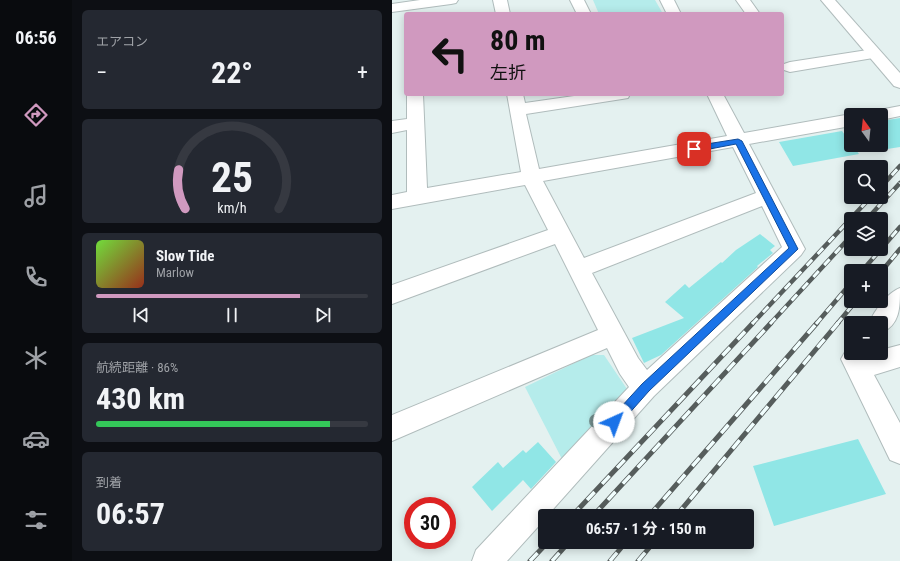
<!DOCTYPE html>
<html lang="ja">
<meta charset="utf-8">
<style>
body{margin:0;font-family:"Roboto Condensed","Noto Sans JP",sans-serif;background:#242831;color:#f1f3f6;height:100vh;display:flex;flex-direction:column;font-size:15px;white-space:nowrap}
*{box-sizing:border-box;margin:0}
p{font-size:13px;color:#9ea1a6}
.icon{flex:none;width:22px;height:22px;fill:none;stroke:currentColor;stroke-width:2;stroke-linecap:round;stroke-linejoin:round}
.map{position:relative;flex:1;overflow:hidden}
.panel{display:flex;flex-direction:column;gap:10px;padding:10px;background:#0d0f14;width:320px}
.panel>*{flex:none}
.top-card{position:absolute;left:12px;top:12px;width:380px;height:84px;border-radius:4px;box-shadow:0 2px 10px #0003;background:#d099bf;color:#111;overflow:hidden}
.needle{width:26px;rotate:345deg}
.tools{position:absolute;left:452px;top:108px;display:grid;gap:8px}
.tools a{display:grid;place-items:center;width:44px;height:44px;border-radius:4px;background:#171b24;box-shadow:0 2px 10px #0003;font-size:20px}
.speed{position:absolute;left:12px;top:497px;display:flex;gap:8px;font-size:20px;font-weight:700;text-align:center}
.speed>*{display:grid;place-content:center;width:52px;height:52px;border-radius:50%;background:#171b24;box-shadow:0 2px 10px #0003;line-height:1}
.speed .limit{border:6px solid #d22;background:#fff;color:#111}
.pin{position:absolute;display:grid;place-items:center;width:34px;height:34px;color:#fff;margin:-17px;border-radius:8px;box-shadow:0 2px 6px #0006}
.me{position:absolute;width:44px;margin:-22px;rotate:43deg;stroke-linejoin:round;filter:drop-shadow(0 0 3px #0008)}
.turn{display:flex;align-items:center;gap:14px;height:84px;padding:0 20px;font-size:18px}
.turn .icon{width:52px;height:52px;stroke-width:2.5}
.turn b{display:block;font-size:28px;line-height:34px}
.big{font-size:30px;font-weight:700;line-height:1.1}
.panel .widget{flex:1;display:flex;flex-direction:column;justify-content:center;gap:6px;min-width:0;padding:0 14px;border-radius:6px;background:#242831}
.panel .dial{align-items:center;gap:0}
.dial svg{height:104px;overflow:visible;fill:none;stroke:#363941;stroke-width:7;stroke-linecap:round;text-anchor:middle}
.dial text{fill:#f1f3f6;stroke:none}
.song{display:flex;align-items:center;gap:12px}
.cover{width:48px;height:48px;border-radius:6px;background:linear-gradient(135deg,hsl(100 70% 55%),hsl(10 70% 35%))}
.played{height:4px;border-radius:2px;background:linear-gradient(90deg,#d099bf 75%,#363941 75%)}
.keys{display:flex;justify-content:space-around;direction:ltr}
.heat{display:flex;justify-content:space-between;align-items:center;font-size:22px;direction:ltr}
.charge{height:6px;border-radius:3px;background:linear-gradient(90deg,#34c759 86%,#363941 0)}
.trip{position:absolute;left:146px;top:509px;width:216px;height:40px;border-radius:4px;background:#171b24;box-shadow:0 2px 10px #0003;font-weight:700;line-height:40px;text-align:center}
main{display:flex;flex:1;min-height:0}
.menu{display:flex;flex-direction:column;width:72px;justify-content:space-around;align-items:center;background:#090b0e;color:#9ea1a6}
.menu .icon{width:28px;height:28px}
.menu .current{color:#d099bf}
.menu b{font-size:18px;color:#f1f3f6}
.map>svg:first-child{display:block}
</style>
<main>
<nav class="menu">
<b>06:56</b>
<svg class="icon current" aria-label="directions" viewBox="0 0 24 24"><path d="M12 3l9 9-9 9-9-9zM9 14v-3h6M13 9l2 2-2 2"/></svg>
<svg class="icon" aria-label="music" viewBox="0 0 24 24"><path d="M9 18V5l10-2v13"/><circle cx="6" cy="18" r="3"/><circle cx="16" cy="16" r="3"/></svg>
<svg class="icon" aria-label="phone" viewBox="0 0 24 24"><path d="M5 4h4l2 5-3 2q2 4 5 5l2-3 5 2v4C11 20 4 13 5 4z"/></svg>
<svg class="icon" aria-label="climate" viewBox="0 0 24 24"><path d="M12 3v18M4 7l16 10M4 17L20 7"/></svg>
<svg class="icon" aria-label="car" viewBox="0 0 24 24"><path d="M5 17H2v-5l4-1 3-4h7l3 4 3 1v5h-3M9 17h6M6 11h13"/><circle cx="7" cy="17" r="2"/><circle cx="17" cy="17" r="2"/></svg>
<svg class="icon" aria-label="filters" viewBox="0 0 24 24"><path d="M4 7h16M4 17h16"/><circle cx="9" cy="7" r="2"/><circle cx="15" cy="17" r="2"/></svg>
</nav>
<section class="panel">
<div class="widget"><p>エアコン</p>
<div class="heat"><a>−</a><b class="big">22°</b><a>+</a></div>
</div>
<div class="widget dial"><svg viewBox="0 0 100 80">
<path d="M14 69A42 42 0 1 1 86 69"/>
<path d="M14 69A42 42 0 0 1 9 39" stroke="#d099bf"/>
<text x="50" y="56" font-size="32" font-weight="700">25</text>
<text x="50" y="72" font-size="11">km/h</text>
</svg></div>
<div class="widget">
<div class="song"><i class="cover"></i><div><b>Slow Tide</b><p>Marlow</p></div></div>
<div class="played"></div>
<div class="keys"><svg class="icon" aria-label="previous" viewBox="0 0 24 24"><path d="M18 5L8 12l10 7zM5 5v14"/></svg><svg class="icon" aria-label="pause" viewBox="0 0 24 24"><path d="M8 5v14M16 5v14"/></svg><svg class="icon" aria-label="next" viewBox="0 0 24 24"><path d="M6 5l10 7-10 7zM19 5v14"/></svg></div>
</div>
<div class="widget"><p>航続距離 · 86%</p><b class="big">430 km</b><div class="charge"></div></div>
<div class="widget"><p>到着</p><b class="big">06:57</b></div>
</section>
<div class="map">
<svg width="508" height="561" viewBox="0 0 508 561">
<rect width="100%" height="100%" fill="#e4f1f0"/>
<path fill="#b5eceb" d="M201,0H263L271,14H207Z
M199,355H212L235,389L234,402L171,461L133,387Z"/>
<path fill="#90e6e6" d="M508,118V147L489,150V121Z
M450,131L467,154L401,166L387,142Z
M368,234L383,246L378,250L381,253L365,266L366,267L269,355L252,363L240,338L292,318L273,302L293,284L297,288L329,262L330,263L344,250Z
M466,439L494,494L382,526L361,466Z
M146,442L164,462L139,489L131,480L100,511L80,487L106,462L111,468L131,450L134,453Z"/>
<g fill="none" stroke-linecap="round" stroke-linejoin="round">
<defs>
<path id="street" d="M28,0H66L64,3L59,4L0,12V4Z
M101,0H115L118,14H104Z
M178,0H192L199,14H185Z
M268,0H282L289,14H275Z
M344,0H358L368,14H354Z
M482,49L487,51L490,54L487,57L398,72L392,70L390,67L392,64L398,62Z
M15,94H31L35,188L129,172L115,94H131L133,103L196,94H238L236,98L230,99L134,114L147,169L335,136L315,94H331L352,133L459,114L461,115H459V126L357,144L413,249L409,255L262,396L155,516H153V519L115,561H80L84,550L237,387L228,374L215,348L0,441V415L206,330L163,244L0,304V285L156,230L133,185L0,209V195L15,192V130L0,133V121L15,119ZM341,147L364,193L192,258L151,181ZM370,206L390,247L255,370L246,358L200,273Z
M508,106V116L489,120V115H479L482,111Z
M508,288C508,308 508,325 489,333V323H477C483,310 495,293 508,288Z
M457,345H459V353H489V350L508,345V367L482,375L508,423V464L498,460L449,359Z"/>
<path id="secondary" d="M429,0H443L508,73V88L502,86Z"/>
</defs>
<use href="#street" stroke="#b0bcbc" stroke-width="2"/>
<use href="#secondary" stroke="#b0bcbc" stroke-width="2"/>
<use href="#street" fill="#fff" fill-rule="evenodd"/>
<use href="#secondary" fill="#fff" fill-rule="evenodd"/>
<defs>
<path id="rail-far1" d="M489,187L508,166
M475,219L508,183
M489,249L508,227
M470,271L489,249
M489,272L508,249
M360,324L479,197
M378,324L459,236
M424,324L459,283
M445,324L464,301"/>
<path id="rail" d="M180,516L361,323
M201,516L379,323
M257,516L425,323
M284,516L446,323
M138,561L156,542
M160,561L177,542
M218,561L234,542
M246,561L262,542"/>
</defs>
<use href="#rail-far1" stroke="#565d5c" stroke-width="4.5"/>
<use href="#rail" stroke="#565d5c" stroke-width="5"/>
<use href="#rail-far1" stroke="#f1fefe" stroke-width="3" stroke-dasharray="8" stroke-linecap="butt"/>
<use href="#rail" stroke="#f1fefe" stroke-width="3.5" stroke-dasharray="11" stroke-linecap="butt"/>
</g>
<circle fill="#799695" cx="204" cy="421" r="7"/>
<path fill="#1a73e8" stroke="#114b97" d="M346,139L350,141L406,249L257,391L226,426L222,428L218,426L216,422L218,419L250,384L397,248L344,144L302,152L298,149L302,146Z"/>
</svg>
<div class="tools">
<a><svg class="needle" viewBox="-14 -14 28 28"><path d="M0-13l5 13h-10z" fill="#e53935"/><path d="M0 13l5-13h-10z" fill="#9ea1a6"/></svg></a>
<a><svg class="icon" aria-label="search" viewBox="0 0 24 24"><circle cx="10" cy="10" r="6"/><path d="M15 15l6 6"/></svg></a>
<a><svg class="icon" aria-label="layers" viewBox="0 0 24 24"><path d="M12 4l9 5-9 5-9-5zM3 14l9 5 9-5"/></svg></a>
<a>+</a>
<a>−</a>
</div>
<div class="speed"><div class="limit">30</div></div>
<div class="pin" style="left:302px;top:149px;background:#d93025"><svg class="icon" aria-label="arrive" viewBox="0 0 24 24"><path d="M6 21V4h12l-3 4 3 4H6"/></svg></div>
<svg class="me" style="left:222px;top:422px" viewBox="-20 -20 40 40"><circle r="19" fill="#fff"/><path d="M0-13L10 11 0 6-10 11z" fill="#1a73e8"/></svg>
<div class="trip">06:57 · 1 分 · 150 m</div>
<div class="top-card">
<div class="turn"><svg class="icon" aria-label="left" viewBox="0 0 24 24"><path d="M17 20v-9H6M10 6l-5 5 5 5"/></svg><div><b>80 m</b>左折</div></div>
</div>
</div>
</main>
